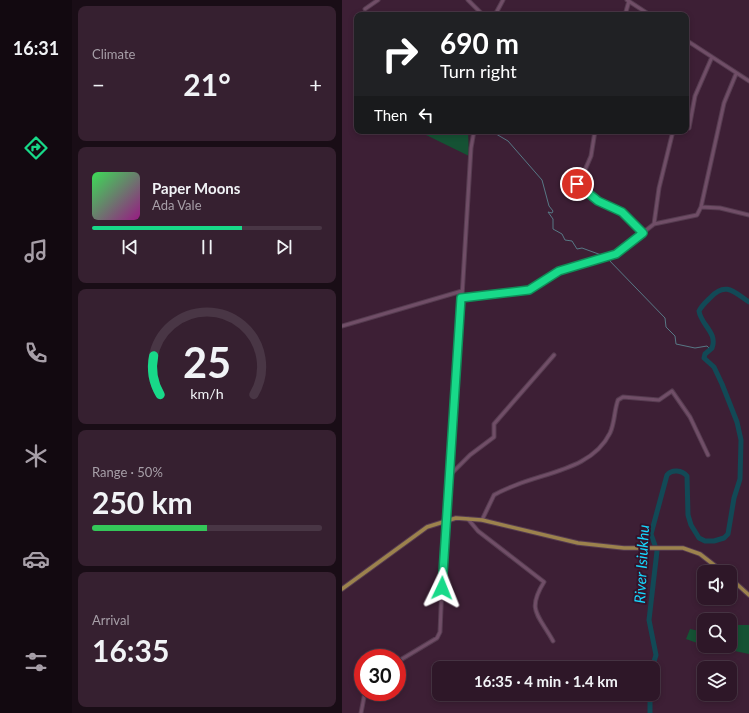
<!DOCTYPE html>
<meta charset="utf-8">
<style>
body{margin:0;font-family:Lato,sans-serif;background:#362030;color:#f1f3f6;height:100vh;display:flex;flex-direction:column;font-size:15px;white-space:nowrap}
*{box-sizing:border-box;margin:0}
p{font-size:13px;color:#a79fa8}
.icon{flex:none;width:22px;height:22px;fill:none;stroke:currentColor;stroke-width:2;stroke-linecap:round;stroke-linejoin:round}
.map{position:relative;flex:1;overflow:hidden}
.details{display:flex;flex-direction:column;gap:6px;padding:6px;background:#190d16;width:270px}
.details>*{flex:none}
.top-card{position:absolute;left:12px;top:12px;width:335px;height:122px;border-radius:8px;box-shadow:0 2px 6px #0003,0 0 0 1px #493645;background:#202124;color:#fff;overflow:hidden}
.tools{position:absolute;left:355px;top:565px;display:grid;gap:8px}
.tools a{display:grid;place-items:center;width:40px;height:40px;border-radius:8px;background:#2e1728;box-shadow:0 2px 6px #0003,0 0 0 1px #493645;font-size:20px}
.speed{position:absolute;left:12px;top:649px;display:flex;gap:8px;font-size:20px;font-weight:700;text-align:center}
.speed>*{display:grid;place-content:center;width:52px;height:52px;border-radius:50%;background:#2e1728;box-shadow:0 2px 6px #0003,0 0 0 1px #493645;line-height:1}
.speed .limit{border:6px solid #d22;background:#fff;color:#111}
.pin{position:absolute;display:grid;place-items:center;width:34px;height:34px;color:#fff;margin:-17px;border:2px solid #fff;border-radius:50%;box-shadow:0 1px 4px #0007}
.me{position:absolute;width:44px;margin:-22px;rotate:2deg;stroke-linejoin:round;filter:drop-shadow(0 0 3px #0008)}
.turn{display:flex;align-items:center;gap:14px;height:84px;padding:0 20px;font-size:18px}
.turn .icon{width:52px;height:52px;stroke-width:2.5}
.turn b{display:block;font-size:28px;line-height:34px}
.then{display:flex;align-items:center;height:38px;padding:0 20px;background:#0003;gap:8px;font-size:15px}
.big{font-size:30px;font-weight:700;line-height:1.1}
.details .widget{flex:1;display:flex;flex-direction:column;justify-content:center;gap:6px;min-width:0;padding:0 14px;border-radius:8px;background:#362030}
.details .dial{align-items:center;gap:0}
.dial svg{height:104px;overflow:visible;fill:none;stroke:#493645;stroke-width:7;stroke-linecap:round;text-anchor:middle}
.dial text{fill:#f1f3f6;stroke:none}
.song{display:flex;align-items:center;gap:12px}
.cover{width:48px;height:48px;border-radius:6px;background:linear-gradient(135deg,hsl(130 70% 55%),hsl(310 70% 35%))}
.played{height:4px;border-radius:2px;background:linear-gradient(90deg,#18d989 65%,#493645 65%)}
.keys{display:flex;justify-content:space-around;direction:ltr}
.heat{display:flex;justify-content:space-between;align-items:center;font-size:22px;direction:ltr}
.charge{height:6px;border-radius:3px;background:linear-gradient(90deg,#34c759 50%,#493645 0)}
.trip{position:absolute;left:90px;top:661px;width:228px;height:40px;border-radius:8px;background:#2e1728;box-shadow:0 2px 6px #0003,0 0 0 1px #493645;font-weight:700;line-height:40px;text-align:center}
main{display:flex;flex:1;min-height:0}
.tab-bar{display:flex;flex-direction:column;width:72px;justify-content:space-around;align-items:center;background:#120910;color:#a79fa8}
.tab-bar .icon{width:28px;height:28px}
.tab-bar .active{color:#18d989}
.tab-bar b{font-size:18px;color:#f1f3f6}
.map>svg:first-child{display:block}
</style>
<main>
<nav class="tab-bar">
<b>16:31</b>
<svg class="icon active" aria-label="directions" viewBox="0 0 24 24"><path d="M12 3l9 9-9 9-9-9zM9 14v-3h6M13 9l2 2-2 2"/></svg>
<svg class="icon" aria-label="music" viewBox="0 0 24 24"><path d="M9 18V5l10-2v13"/><circle cx="6" cy="18" r="3"/><circle cx="16" cy="16" r="3"/></svg>
<svg class="icon" aria-label="phone" viewBox="0 0 24 24"><path d="M5 4h4l2 5-3 2q2 4 5 5l2-3 5 2v4C11 20 4 13 5 4z"/></svg>
<svg class="icon" aria-label="climate" viewBox="0 0 24 24"><path d="M12 3v18M4 7l16 10M4 17L20 7"/></svg>
<svg class="icon" aria-label="car" viewBox="0 0 24 24"><path d="M5 17H2v-5l4-1 3-4h7l3 4 3 1v5h-3M9 17h6M6 11h13"/><circle cx="7" cy="17" r="2"/><circle cx="17" cy="17" r="2"/></svg>
<svg class="icon" aria-label="filters" viewBox="0 0 24 24"><path d="M4 7h16M4 17h16"/><circle cx="9" cy="7" r="2"/><circle cx="15" cy="17" r="2"/></svg>
</nav>
<section class="details">
<div class="widget"><p>Climate</p>
<div class="heat"><a>−</a><b class="big">21°</b><a>+</a></div>
</div>
<div class="widget">
<div class="song"><i class="cover"></i><div><b>Paper Moons</b><p>Ada Vale</p></div></div>
<div class="played"></div>
<div class="keys"><svg class="icon" aria-label="previous" viewBox="0 0 24 24"><path d="M18 5L8 12l10 7zM5 5v14"/></svg><svg class="icon" aria-label="pause" viewBox="0 0 24 24"><path d="M8 5v14M16 5v14"/></svg><svg class="icon" aria-label="next" viewBox="0 0 24 24"><path d="M6 5l10 7-10 7zM19 5v14"/></svg></div>
</div>
<div class="widget dial"><svg viewBox="0 0 100 80">
<path d="M14 69A42 42 0 1 1 86 69"/>
<path d="M14 69A42 42 0 0 1 9 39" stroke="#18d989"/>
<text x="50" y="56" font-size="32" font-weight="700">25</text>
<text x="50" y="72" font-size="11">km/h</text>
</svg></div>
<div class="widget"><p>Range · 50%</p><b class="big">250 km</b><div class="charge"></div></div>
<div class="widget"><p>Arrival</p><b class="big">16:35</b></div>
</section>
<div class="map">
<svg width="407" height="713" viewBox="0 0 407 713">
<rect width="100%" height="100%" fill="#3d1f35"/>
<path fill="#155234" d="M80,131H126L127,156L80,133Z
M388,625H407V654L369,646H388Z
M348,629L362,632V646H365H359L358,644L344,639Z"/>
<g fill="none" stroke-linecap="round" stroke-linejoin="round">
<path stroke="#577885" stroke-width="1" d="M149,131L166,141L200,180L207,206L211,211L210,213L206,212L211,219V229L220,234L223,240L230,241L235,249L240,248L262,256
M265,258L323,318L324,327L333,336L334,344L353,348L365,346L369,350"/>
<path stroke="#124956" stroke-width="5" d="M310,668L314,655L307,620L315,551L309,534L325,475C330,469 340,470 345,476L346,515L349,525L357,538L363,541H372L382,538L386,534L392,498L398,479L399,440L395,422L380,384L372,367L362,358L363,354L370,348C376,333 359,325 357,311C360,305 365,301 369,297C384,281 393,293 407,302
M305,694L308,701V713"/>
<defs>
<path id="minor" d="M126,0L141,15
M285,0L308,15
M23,9L36,0
M153,15L161,0
M283,15L287,1
M344,40L407,81
M344,127L347,128L353,96L370,57
M253,131L249,156L236,186L264,206L280,212L301,233
M359,207L378,208L407,215
M312,224L317,188L331,131
M119,298L187,290L217,271L274,254L312,224L355,215L359,207L382,103L394,74
M0,326L120,291
M108,475L128,455L152,437V424L212,355
M126,519L136,531L202,582C184,611 197,615 211,641
M140,520L152,495C159,491 166,488 174,485C206,472 251,468 268,433C273,422 272,411 276,400L281,397L317,400L330,391L348,417L366,455
M55,662L95,638L98,632L102,538L113,412L129,148L132,131
M19,713L23,692"/>
<path id="major" d="M388,578L407,595
M0,589L85,527L114,518L140,520L236,543L282,548H341L358,554L381,572"/>
</defs>
<use href="#minor" stroke="#563c50" stroke-width="5"/>
<use href="#major" stroke="#563c50" stroke-width="5.5"/>
<use href="#minor" stroke="#704e67" stroke-width="3"/>
<use href="#major" stroke="#9c824d" stroke-width="3.5"/>
</g>
<g fill="none" stroke-linecap="round" stroke-linejoin="round">
<defs>
<path id="route" d="M100,588L119,298L187,290L217,271L274,254L301,233L280,212L256,201L235,184"/>
</defs>
<use href="#route" stroke="#108d59" stroke-width="10"/>
<use href="#route" stroke="#18d989" stroke-width="7"/>
</g>
<g text-anchor="middle" dominant-baseline="central" stroke-width="4" stroke-linejoin="round" paint-order="stroke">
<g font-size="15" font-style="italic" fill="#17d7fe" stroke="#33152b">
<text transform="translate(299 564) rotate(-87)">River Isiukhu</text>
</g>
</g>
</svg>
<div class="tools">
<a><svg class="icon" aria-label="sound" viewBox="0 0 24 24"><path d="M4 9h4l5-4v14l-5-4H4zM17 9q2 3 0 6"/></svg></a>
<a><svg class="icon" aria-label="search" viewBox="0 0 24 24"><circle cx="10" cy="10" r="6"/><path d="M15 15l6 6"/></svg></a>
<a><svg class="icon" aria-label="layers" viewBox="0 0 24 24"><path d="M12 4l9 5-9 5-9-5zM3 14l9 5 9-5"/></svg></a>
</div>
<div class="speed"><div class="limit">30</div></div>
<div class="pin" style="left:235px;top:184px;background:#d93025"><svg class="icon" aria-label="arrive" viewBox="0 0 24 24"><path d="M6 21V4h12l-3 4 3 4H6"/></svg></div>
<svg class="me" style="left:100px;top:588px" viewBox="-20 -20 40 40"><path d="M0-17L14 15 0 8-14 15z" fill="#18d989" stroke="#fff" stroke-width="4"/></svg>
<div class="trip">16:35 · 4 min · 1.4 km</div>
<div class="top-card">
<div class="turn"><svg class="icon" aria-label="right" viewBox="0 0 24 24"><path d="M7 20v-9h11M14 6l5 5-5 5"/></svg><div><b>690 m</b>Turn right</div></div>
<div class="then">Then<svg class="icon" aria-label="left" viewBox="0 0 24 24"><path d="M17 20v-9H6M10 6l-5 5 5 5"/></svg></div>
</div>
</div>
</main>
